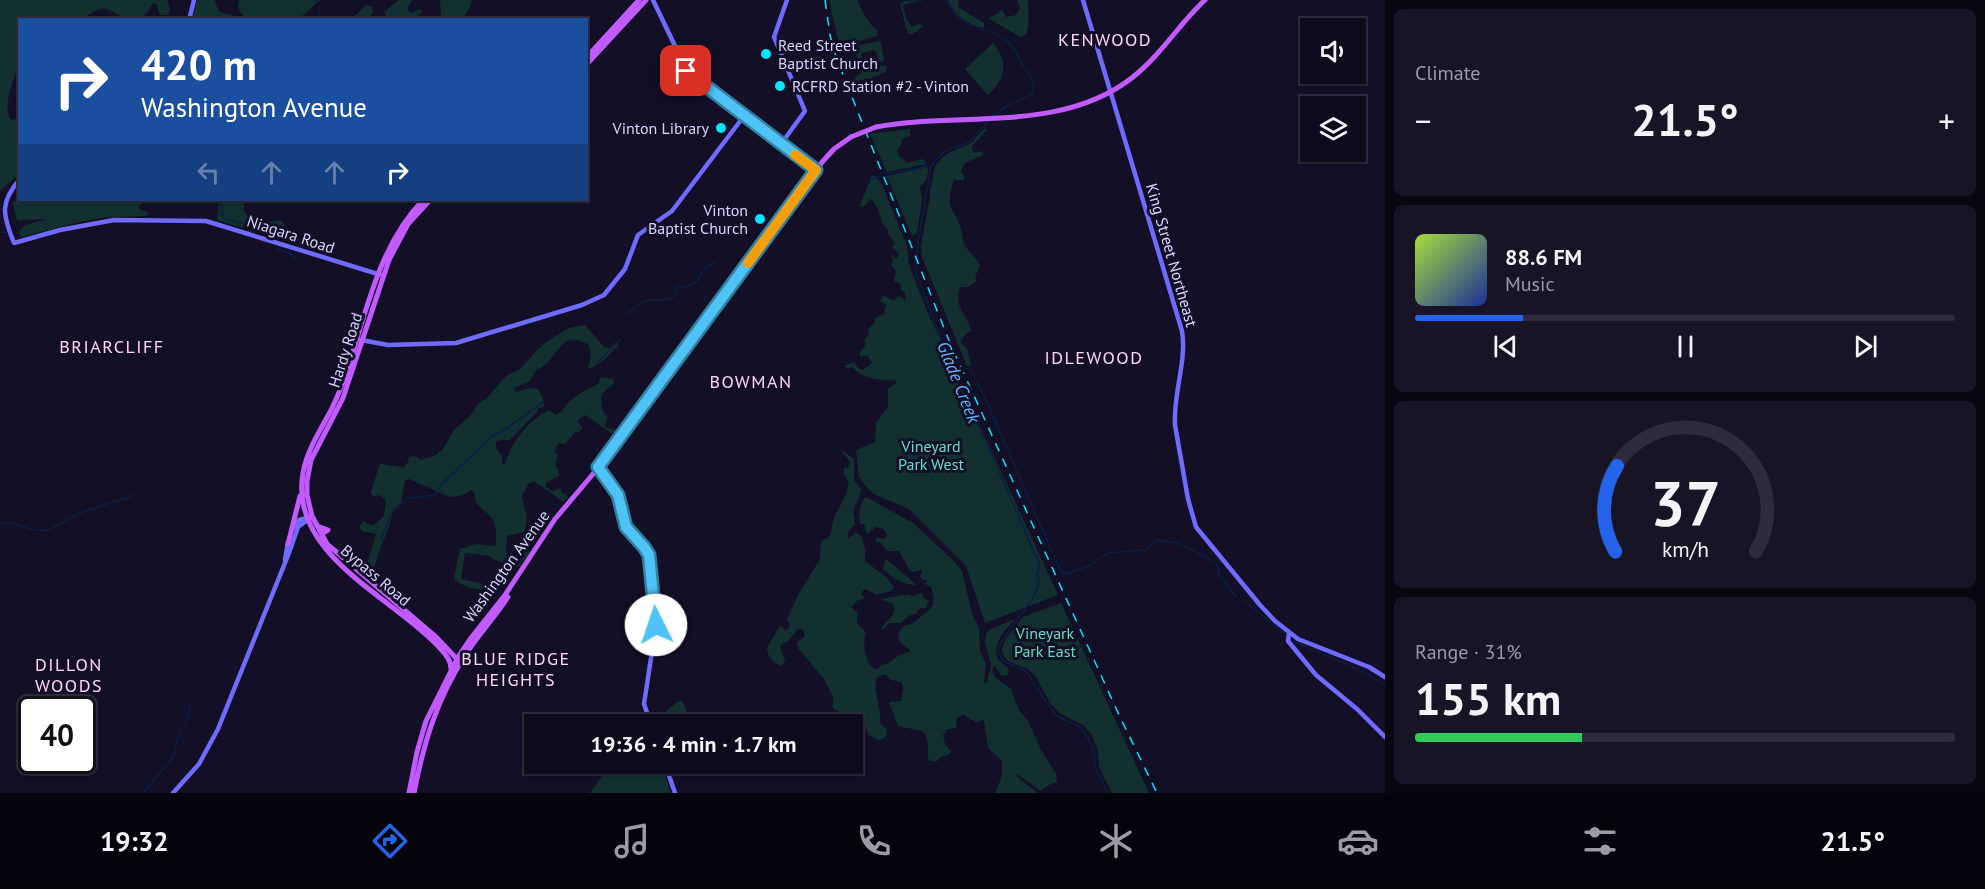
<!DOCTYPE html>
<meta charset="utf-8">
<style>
body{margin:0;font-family:"PT Sans",sans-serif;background:#171425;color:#f1f3f6;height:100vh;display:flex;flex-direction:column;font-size:22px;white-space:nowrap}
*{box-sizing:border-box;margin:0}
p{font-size:20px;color:#9b9ba3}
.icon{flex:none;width:33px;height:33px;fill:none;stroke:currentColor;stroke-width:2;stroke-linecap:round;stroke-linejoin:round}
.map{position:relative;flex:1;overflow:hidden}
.panel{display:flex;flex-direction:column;gap:9px;padding:9px;background:#08060f;width:600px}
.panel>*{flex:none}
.banner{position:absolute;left:18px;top:18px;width:570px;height:183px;border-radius:0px;box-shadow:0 2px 4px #0004,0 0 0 2px #2e2b3b;background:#1a4fa0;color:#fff;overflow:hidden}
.controls{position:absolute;left:1300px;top:18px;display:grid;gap:12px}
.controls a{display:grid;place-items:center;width:66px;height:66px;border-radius:0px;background:#0e0b1c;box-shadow:0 2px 4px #0004,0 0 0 2px #2e2b3b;font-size:30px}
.speed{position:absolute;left:18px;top:696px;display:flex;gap:12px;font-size:30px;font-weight:700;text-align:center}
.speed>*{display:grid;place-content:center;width:78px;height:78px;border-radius:50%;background:#0e0b1c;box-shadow:0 2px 4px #0004,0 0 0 2px #2e2b3b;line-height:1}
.speed .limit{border:3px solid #111;border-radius:9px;background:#fff;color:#111}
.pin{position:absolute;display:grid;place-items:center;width:51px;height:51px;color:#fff;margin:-26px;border-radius:12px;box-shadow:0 3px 9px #0006}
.me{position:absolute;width:66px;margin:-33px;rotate:356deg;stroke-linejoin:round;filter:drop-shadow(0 0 4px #0008)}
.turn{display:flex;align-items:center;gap:21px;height:126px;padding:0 24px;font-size:27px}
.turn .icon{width:78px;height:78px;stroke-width:2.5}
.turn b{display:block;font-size:42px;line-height:51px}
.lanes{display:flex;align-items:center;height:57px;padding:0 24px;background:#0003;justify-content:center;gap:30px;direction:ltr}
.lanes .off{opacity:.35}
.big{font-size:45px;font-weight:700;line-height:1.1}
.panel .widget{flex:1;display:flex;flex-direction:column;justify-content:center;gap:9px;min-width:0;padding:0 21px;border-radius:9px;background:#171425}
.panel .dial{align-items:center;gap:0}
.dial svg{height:156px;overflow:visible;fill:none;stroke:#2e2b3b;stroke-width:7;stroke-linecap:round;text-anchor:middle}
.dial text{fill:#f1f3f6;stroke:none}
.song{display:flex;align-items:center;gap:18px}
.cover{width:72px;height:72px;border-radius:9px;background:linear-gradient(135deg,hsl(80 70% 55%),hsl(230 70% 35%))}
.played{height:6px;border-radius:3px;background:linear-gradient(90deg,#2563eb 20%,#2e2b3b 20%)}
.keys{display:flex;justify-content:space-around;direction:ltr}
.heat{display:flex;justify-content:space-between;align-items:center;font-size:33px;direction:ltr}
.charge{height:9px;border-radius:4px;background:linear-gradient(90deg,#34c759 31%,#2e2b3b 0)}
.trip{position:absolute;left:524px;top:714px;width:339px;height:60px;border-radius:0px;background:#0e0b1c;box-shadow:0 2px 4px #0004,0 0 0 2px #2e2b3b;font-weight:700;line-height:60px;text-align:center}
.tabs{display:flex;height:96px;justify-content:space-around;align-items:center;background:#06040b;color:#9b9ba3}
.tabs .icon{width:42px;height:42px}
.tabs .active{color:#2563eb}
.tabs b{font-size:27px;color:#f1f3f6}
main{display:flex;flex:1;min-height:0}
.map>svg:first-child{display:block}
</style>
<main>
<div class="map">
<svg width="1385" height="793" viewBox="0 0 1385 793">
<rect width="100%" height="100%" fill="#130f26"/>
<path fill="#12302f" d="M0,0H167L170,9L168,15H161L158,12L157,4L153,3C150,6 149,12 145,15C134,28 115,11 104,8L95,11L81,19L20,20C20,32 21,46 20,59C17,75 0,105 11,120L19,118V174L0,191Z
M197,0H214L220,12L241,18L243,16L238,9L239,0H320L299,19H192Z
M399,0H412L408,7L409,12L412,13L420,9L422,11L415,19H388L384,12Z
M440,0H472C466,21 460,20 441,19Z
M829,0H857C863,12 867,23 878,31L877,36L860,41L859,44L860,45L879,41L881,43L884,61L879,62L876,52L873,50L862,53L861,55L865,65L869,69L877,68L881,65L886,66V72L873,77L874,86H870L868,78L854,83L850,82L862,72L853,46L840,48Z
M925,0L905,4L903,7L907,20L912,27L920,24L923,26L913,34H909L906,28L900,4L904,1Z
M948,0H959L958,7L984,23V27C969,30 954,13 948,0Z
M1017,0H1028C1028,10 1030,26 1026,35L1021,37L989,19L990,17L999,13L1002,9L1006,17L1016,15L1020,8Z
M367,5L372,7L373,12L368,19H345L358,14L361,9Z
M993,43C1009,63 1006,78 988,95L965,69Z
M985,128L987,130L972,146V150L974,153L982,151L983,155L965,163L961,171L965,178L964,180H954C944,210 953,204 961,229C963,235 962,242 966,247C971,255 977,257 980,266L975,277L977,281L968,287H960C953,309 968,314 971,331L965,335L960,342L967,349L971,365L967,366L922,257L921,246L928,206L930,200V191L935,166L942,158L950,152L970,144Z
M908,129L910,130V136L902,139L901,145L897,151L898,155L907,163L923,159L926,164L887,172L870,134Z
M924,168H928C929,176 925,182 920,187L922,199L917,233L912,236L887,176Z
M872,176H876L882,185L907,246L909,265L927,311L1058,595L985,623L966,566L909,509L874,494L868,489L859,477L856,450L875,442L876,423L888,407V389L896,383L897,380C885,381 859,379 853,367L847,368L844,366L854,362L859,369L863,370L872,363L867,355L861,357L859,353L865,346V339L869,334L868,329L875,323L874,319L884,314L886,304L880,301L883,295L894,301L899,296L905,300L906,299L905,293L900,288L901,284L894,281L896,271L891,265L893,262L891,254L896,259L899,254L892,247L895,243L888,234V230C878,220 880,205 870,199L866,205L859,207Z
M19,197L20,200H145L138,208L149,213L146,216L108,217L79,222L21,237L19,232L25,225L48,219L17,220L13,203Z
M219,200H247L244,204V211C260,230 263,219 282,221L287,232L281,235C277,232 257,223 251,223C249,223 244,227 242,228L217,220Z
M585,325L604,347L610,348L616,342L619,345L604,360L590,369L588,367L591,356L589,345C558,327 558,364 537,369L530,381L514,388L516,392L530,388L538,389L543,398L544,407L538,408L536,413L510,440H500L496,442V448L502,456V463L505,464C512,442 528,419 550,410L556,415C563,412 562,409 567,404C575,395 587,389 598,384L601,377L614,379L613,384L602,394L601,400L602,410L608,418L605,424L606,428L616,430L612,434L585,415L578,420V423L583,427L579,432H575L565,444L558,443L554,452L558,454L555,466L558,470L559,476L546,483V487L552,491L561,488V491L568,497L563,502L534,481L528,484L522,496C524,511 530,515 524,532L507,536L506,555L514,561C520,561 523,559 525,553L519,550L517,544L519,540L523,539L530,553L518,567L492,559L490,556L465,553L461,579L493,586L494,590C482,591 461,588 454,578L460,549L476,544L496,546C496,537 497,524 491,517C484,509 473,505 475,493L472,490L460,496L450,497L409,479L405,480L401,503L393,509C391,529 378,548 375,567L370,571L367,564L376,534L362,531L359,527L363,521L373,526L384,516L386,501L379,495L373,497L371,492L379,466L381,464L403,467L407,464L409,457L415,456L421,460L436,455L443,449L454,430L470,416L478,404L487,398L506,376L519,370L539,348L552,338L569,328Z
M840,449L854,459V480L862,490L853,511L855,524L848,532V538L856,533L861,536L865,548V561L885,576L894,587L891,591L877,595L865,589L861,593L865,599L858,600L851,607L858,613L857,623L866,633C862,643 865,665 876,670L882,665L889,663L899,655L911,651C900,643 892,639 905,625C912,625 913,623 918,619C931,608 938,607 931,587L925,584L927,580H923L920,576L923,569L915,572L910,571L899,551H887L881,543L875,541L877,537L883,539L886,538L887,534L883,529L876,527L867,534L864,524H860C858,518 860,501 866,497L913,523L955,562L962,571L972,614L979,628L980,651L986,664L984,683L987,682L991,665L985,643L986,633L990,629L1015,619C1004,631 992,643 998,660L1008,668L1009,673L1007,675L1002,676L994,666L992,671L995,677L1011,689L1019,710L1028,721L1041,750L1056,774L1057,782L1049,785L1041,791L1017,774V777L1038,793H995L1002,776V761L988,748L984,721L982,720L977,723L963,714L957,718L956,728L947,729L943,735L945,744L951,751L950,754L940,757L936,762L930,761L928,758C928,726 927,733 898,726L889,702L901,701L903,689L902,683L890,679L886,674L877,677C872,689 882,708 880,723L887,730L886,737L879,740L869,735L860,715L857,724L852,731V724H842L843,714L833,708V697L824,679L798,648L797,642L805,636L803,630L798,629L788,641L781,644L780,647L785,660L782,666C774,664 767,656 767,648L779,627L781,626L786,631L790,626L787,619L798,595L820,559L821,541L829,537C833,531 831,524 834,518C839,505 853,490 846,476L843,475L844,468L849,467L850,462Z
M886,559L917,585C905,585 892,579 883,569Z
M922,593L924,599L929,600L926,608H920L916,614L910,615L901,623H889L884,629H881C886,618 898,618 893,604L880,599L910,594L911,596Z
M1061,603L1149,793H1112L1099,767L1098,751L1092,735L1083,725L1061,714L1050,703L1036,677L1028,669L1008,661L1003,655L1002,648L1007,637L1023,617Z
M682,700L692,724H661C664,711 670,706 682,700Z
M610,764H661L671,793H590Z"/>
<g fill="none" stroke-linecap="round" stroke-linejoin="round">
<path stroke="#0a1f44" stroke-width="1.5" d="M316,0V2
M947,0C957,31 994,25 1013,47C1017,52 1019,58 1022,64C1029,76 1035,76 1033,93L1003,108L994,117
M315,20L319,14L320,9
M990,120L968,143L951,148L942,153L931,166L918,243L916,273L957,382L978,424L1040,565L1037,574L1039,583L1033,598L1006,635L999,645V654L1004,661L1026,671L1055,715L1082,728L1094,750L1095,767L1108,793
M886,174L930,166
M873,179L880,176
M221,200L223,218L276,233V236
M0,232L6,233
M277,249L291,254L297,261
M625,315L644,301L671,299L676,294V287L679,285L685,288L698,280L706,267L715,263
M598,362L620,340
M966,368L970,369L982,391L1061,572L1065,574L1089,566L1108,553L1145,550L1157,540L1176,543L1206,556L1218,566L1219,574L1236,597
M0,524C16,519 29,533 45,530C56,528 64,520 74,516C94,507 115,502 135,495
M381,540L391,514L407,498L436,495L440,486L491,437L503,431L543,402
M1243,599L1269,621
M1273,624L1284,634
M1294,641C1324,657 1357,665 1385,685
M184,726L189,716L190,705
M143,793L172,759C177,750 175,739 182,730"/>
<path stroke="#6f6bff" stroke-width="4.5" d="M653,0L688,73L816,170
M1083,0L1182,331C1187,362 1173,393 1175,425L1188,499L1196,527L1260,605L1275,621L1298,639L1369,667L1385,677
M189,20L194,0
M781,144L805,111L774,37L787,0
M20,179C0,202 2,214 14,243L60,230L114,220L206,221L381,275
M361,340L388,345L456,343L582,305L604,295L625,269L638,235L672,211L744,116
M598,467L618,495L626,527L644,547L650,559L656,625L644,704L651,724
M293,528L299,520L310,517
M285,560L288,542
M1289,633L1288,641L1316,675L1357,709L1385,737
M665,764L675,793
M173,793L199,764L218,729L289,553L298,527L310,518"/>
<path stroke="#c25bff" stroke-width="5" d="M586,58L639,0
M586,65L646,0
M876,127C961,111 1061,134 1133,77C1161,55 1179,24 1205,0
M423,200C379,246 367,309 348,368C343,383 338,396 331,410C319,433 304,454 302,481C295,557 393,598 438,646C444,653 451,659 451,669
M430,200L408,224L389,260L343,398L311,460L307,481V495L312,516L327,544L436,637L457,659L459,665
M317,526L328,530L323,533L322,538
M288,544L300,496
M409,793L417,752L426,721L457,659L471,638L505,595L555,519L593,474L823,161L834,149L851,137
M414,793C424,741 437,699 466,654C479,634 495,617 508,597"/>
<path stroke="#00e5ff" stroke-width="1.5" stroke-dasharray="9 8" stroke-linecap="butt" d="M825,0L830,35L836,57L950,343L1120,717L1157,793"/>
<path stroke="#c25bff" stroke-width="5" d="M851,137L876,127"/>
</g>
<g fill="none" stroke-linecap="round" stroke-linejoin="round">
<defs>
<path id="route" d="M656,625L649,555L644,547L626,527L618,495L598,467L816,170L686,71"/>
</defs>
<use href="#route" stroke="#337fa1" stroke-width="15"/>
<use href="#route" stroke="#4fc3f7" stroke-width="10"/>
<path stroke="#f59e0b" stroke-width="10" d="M748,263L816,170L795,155"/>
</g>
<g fill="#00e5ff" stroke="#130f26" stroke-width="2">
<circle cx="766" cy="54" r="6"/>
<circle cx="780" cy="86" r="6"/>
<circle cx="721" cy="128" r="6"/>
<circle cx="760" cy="219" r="6"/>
</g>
<g text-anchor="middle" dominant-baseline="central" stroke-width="6" stroke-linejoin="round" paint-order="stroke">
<g font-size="16" fill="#d9d4ff" stroke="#130f26" text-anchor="start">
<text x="778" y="45">Reed Street<tspan x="778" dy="18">Baptist Church</tspan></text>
<text x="792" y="86">RCFRD Station #2 - Vinton</text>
<text x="709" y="128" text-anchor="end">Vinton Library</text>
<text x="748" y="210" text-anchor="end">Vinton<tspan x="748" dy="18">Baptist Church</tspan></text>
</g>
<g font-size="16" fill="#d9d4ff" stroke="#130f26">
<text transform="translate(291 234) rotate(18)">Niagara Road</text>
<text transform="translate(1172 255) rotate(74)">King Street Northeast</text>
<text transform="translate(345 350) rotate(-72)">Hardy Road</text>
<text transform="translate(506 566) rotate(-54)">Washington Avenue</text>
<text transform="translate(376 575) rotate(40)">Bypass Road</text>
</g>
<g font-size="16" fill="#5fe0c0" stroke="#130f26">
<text x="931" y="446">Vineyard<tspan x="931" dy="18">Park West</tspan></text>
<text x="1045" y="633">Vineyark<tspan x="1045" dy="18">Park East</tspan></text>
</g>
<g font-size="18" letter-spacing="1.5" fill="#ffd6f0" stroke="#130f26">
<text x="1105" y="39">KENWOOD</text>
<text x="112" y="346">BRIARCLIFF</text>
<text x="1094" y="357">IDLEWOOD</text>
<text x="751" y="381">BOWMAN</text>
<text x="516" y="658">BLUE RIDGE<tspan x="516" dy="21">HEIGHTS</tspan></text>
<text x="69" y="664">DILLON<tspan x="69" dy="21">WOODS</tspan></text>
</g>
<g font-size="18" font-style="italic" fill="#62b6ff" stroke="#130f26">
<text transform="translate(959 382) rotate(68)">Glade Creek</text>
</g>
</g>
</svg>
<div class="controls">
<a><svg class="icon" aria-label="sound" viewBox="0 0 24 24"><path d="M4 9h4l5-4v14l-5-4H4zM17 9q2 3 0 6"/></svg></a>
<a><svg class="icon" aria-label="layers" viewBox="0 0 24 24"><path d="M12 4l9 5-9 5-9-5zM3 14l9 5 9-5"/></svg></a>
</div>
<div class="speed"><div class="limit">40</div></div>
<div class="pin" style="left:686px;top:71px;background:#d93025"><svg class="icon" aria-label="arrive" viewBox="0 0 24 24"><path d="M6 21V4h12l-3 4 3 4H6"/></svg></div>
<svg class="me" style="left:656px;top:625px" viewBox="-20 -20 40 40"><circle r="19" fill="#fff"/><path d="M0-13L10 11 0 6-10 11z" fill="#4fc3f7"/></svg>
<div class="trip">19:36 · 4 min · 1.7 km</div>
<div class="banner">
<div class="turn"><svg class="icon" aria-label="right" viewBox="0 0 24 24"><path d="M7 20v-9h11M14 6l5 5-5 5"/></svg><div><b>420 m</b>Washington Avenue</div></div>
<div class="lanes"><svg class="icon off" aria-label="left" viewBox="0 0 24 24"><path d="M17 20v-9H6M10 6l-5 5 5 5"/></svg><svg class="icon off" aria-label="ahead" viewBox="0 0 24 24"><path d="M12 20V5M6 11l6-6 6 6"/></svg><svg class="icon off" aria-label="ahead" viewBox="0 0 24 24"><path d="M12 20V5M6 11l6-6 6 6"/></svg><svg class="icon" aria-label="right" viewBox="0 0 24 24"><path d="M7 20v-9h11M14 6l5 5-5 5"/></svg></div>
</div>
</div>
<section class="panel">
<div class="widget"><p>Climate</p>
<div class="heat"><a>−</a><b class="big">21.5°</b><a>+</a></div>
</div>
<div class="widget">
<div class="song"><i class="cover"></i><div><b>88.6 FM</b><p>Music</p></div></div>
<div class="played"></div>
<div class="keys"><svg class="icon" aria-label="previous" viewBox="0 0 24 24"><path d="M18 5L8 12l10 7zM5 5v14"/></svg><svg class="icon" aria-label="pause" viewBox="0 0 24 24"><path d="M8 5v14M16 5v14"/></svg><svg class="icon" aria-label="next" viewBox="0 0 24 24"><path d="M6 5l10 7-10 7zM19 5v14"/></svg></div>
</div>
<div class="widget dial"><svg viewBox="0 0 100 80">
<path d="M14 69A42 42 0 1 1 86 69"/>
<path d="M14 69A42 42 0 0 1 15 25" stroke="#2563eb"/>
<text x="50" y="56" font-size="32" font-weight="700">37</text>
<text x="50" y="72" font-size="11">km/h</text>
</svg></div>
<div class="widget"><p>Range · 31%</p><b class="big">155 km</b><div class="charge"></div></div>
</section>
</main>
<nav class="tabs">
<b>19:32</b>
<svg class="icon active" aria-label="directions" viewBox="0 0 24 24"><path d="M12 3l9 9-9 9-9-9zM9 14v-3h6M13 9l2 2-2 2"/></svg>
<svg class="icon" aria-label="music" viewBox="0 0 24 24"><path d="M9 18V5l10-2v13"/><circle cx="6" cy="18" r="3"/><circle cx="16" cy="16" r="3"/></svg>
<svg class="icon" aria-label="phone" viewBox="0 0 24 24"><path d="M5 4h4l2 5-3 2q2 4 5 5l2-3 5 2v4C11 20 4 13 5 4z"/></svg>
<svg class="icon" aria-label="climate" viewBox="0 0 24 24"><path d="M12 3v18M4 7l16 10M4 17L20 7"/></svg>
<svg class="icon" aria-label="car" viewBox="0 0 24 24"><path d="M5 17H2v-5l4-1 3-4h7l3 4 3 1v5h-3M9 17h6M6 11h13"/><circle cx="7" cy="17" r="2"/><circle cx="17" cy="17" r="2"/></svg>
<svg class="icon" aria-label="filters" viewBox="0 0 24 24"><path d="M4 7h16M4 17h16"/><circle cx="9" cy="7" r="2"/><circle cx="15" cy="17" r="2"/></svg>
<b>21.5°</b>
</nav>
